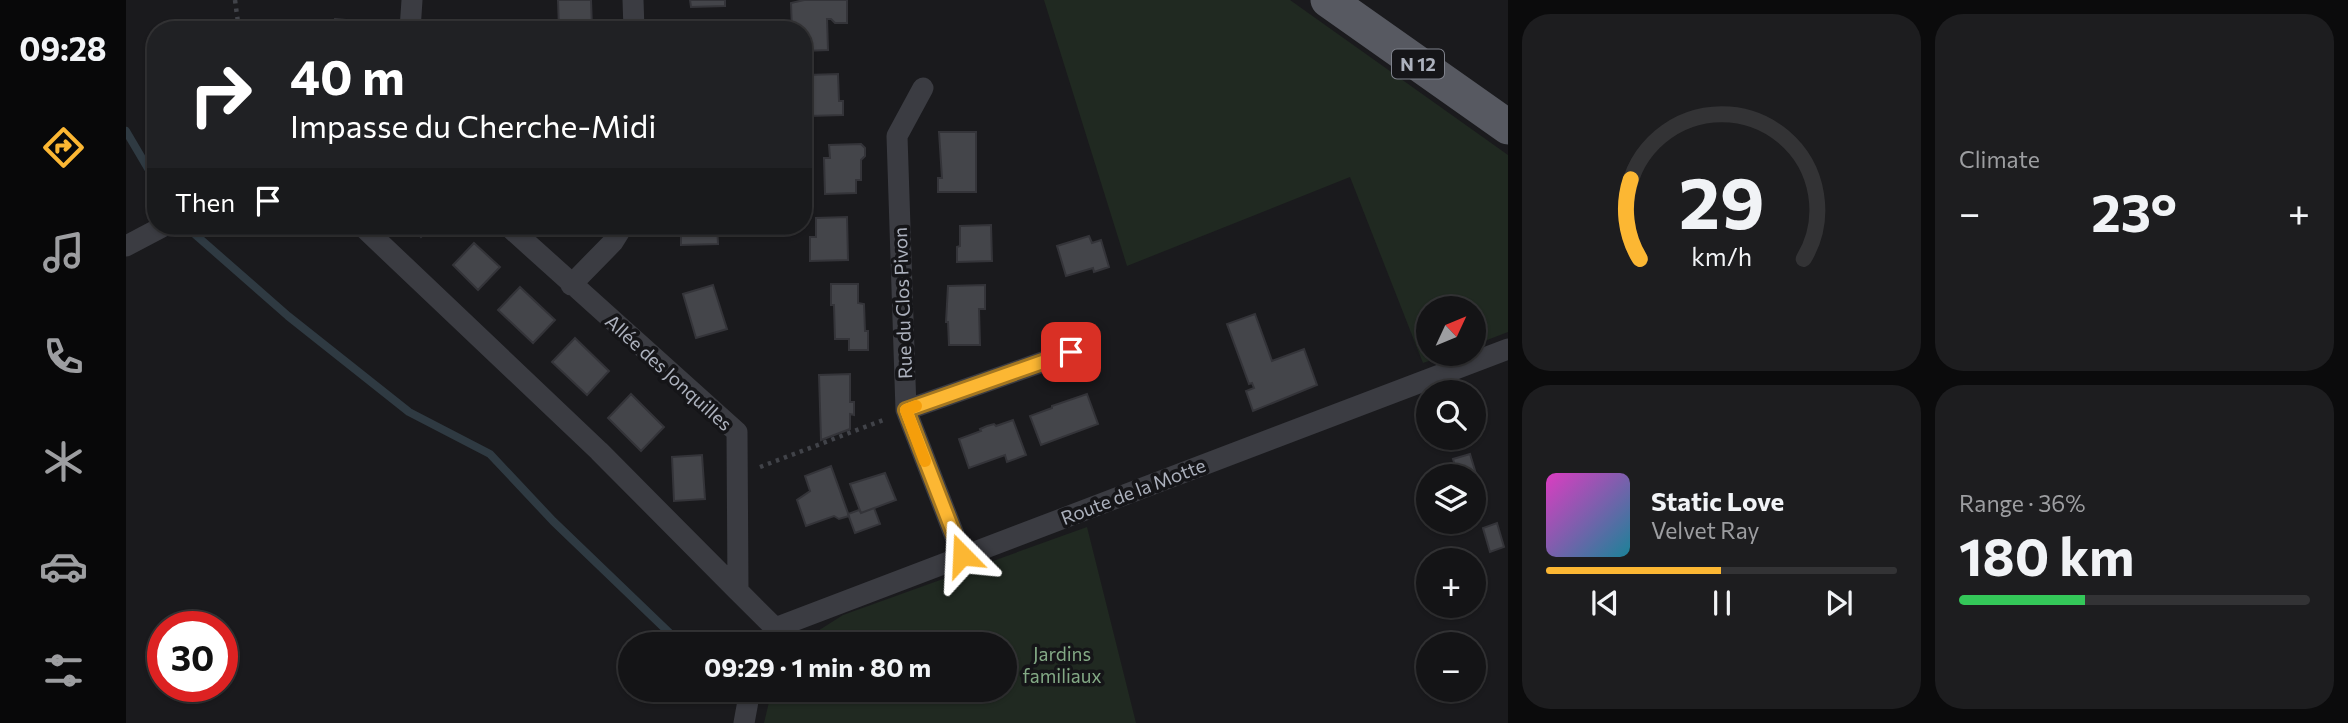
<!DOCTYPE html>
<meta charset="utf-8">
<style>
body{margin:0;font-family:Commissioner,sans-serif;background:#1d1d1f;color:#f1f3f6;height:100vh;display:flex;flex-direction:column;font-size:26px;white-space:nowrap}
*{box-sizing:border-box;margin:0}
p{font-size:23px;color:#9d9ea1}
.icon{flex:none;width:38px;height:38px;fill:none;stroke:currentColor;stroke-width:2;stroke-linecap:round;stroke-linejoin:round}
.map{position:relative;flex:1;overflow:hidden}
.panel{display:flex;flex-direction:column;gap:14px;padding:14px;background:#0b0b0c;width:840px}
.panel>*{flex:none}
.hud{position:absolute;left:21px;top:21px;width:665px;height:214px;border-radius:28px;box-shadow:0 2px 5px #0004,0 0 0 2px #333335;background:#202124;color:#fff;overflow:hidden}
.needle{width:46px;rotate:46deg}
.controls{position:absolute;left:1290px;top:296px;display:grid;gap:14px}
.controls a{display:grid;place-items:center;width:70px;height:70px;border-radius:50%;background:#141416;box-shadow:0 2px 5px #0004,0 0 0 2px #333335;font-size:35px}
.speed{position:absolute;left:21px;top:611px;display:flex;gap:14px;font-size:35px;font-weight:700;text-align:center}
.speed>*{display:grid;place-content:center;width:91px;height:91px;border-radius:50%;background:#141416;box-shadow:0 2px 5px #0004,0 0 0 2px #333335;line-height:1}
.speed .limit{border:10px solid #d22;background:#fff;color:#111}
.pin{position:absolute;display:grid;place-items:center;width:60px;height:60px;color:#fff;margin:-30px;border-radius:14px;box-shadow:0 4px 10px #0006}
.me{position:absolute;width:77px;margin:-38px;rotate:339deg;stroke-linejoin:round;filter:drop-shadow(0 0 5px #0008)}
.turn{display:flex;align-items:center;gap:24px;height:147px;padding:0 28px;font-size:32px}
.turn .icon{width:91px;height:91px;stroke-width:2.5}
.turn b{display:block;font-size:49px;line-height:60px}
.then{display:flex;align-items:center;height:66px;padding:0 28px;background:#0003;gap:14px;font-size:26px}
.big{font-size:52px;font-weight:700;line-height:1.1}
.panel .widget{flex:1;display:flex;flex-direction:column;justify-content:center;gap:10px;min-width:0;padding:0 24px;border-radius:28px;background:#1d1d1f}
.panel .dial{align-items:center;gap:0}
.dial svg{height:182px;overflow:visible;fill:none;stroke:#333335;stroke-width:7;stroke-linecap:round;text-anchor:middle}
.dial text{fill:#f1f3f6;stroke:none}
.song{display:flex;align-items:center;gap:21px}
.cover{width:84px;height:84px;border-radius:10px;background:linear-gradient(135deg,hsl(310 70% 55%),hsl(190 70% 35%))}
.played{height:7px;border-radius:4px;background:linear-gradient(90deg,#fcb733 50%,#333335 50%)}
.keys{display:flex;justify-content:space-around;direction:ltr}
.heat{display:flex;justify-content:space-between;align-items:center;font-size:38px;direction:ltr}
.charge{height:10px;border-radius:5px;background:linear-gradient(90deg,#34c759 36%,#333335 0)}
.panel .tiles{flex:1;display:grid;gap:14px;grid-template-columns:repeat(2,1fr)}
.trip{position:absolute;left:492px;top:632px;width:399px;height:70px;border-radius:35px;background:#141416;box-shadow:0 2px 5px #0004,0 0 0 2px #333335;font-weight:700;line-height:70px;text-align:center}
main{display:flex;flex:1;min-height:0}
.tabs{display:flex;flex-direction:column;width:126px;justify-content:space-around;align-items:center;background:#080809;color:#9d9ea1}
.tabs .icon{width:49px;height:49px}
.tabs .on{color:#fcb733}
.tabs b{font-size:32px;color:#f1f3f6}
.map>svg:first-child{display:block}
</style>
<main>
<nav class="tabs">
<b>09:28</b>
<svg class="icon on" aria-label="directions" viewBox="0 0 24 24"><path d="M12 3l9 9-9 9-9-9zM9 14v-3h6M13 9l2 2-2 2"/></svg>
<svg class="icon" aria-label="music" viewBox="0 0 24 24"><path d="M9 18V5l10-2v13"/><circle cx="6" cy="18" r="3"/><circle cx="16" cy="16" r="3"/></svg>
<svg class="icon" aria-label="phone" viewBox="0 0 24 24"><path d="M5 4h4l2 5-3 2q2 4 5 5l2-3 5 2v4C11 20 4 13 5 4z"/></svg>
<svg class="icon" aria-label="climate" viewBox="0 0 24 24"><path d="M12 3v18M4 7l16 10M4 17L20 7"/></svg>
<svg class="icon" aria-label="car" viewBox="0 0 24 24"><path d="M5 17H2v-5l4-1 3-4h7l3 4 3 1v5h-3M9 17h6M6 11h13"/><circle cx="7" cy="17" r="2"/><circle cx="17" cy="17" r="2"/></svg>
<svg class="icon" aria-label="filters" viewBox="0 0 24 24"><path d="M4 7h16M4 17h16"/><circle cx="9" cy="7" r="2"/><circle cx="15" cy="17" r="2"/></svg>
</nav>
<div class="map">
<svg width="1382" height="723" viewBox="0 0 1382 723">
<rect width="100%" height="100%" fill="#1a1a1d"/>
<path fill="#202921" d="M918,0H1164L1382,155V332L1348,345V308H1302V354H1323L1297,363L1224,177L1001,266Z
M961,527L1010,723H638L643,702L648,690H878V644H678L687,634L717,615Z"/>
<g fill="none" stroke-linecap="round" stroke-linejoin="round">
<path stroke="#2f3a42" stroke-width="8" d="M0,131L30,182
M64,230L162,316L283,412L364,454L427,521L555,644"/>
</g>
<path fill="#44454a" stroke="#343439" stroke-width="2" d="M432,0H465L466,28L433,29Z
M564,0H599V6L565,7Z
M678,0H721V23H709L705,19H701L702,50L677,51V30H666L665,3Z
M209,19L242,22V30H208Z
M712,74L713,101H717V115L683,116L681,75Z
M813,132H850V192H812V178H816Z
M735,144L739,148V156L735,160V180H730V193L699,194L698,158H704L703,145Z
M721,217L722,260L684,261V237H690V218Z
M865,225L866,261L831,262V247L834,246V226Z
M284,226H306L295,237Z
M555,226H591L592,244L555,245Z
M963,236L966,243L975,240L983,267L968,272L967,268L940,276L931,246Z
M348,243L374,267L352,290L327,265Z
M705,284H732V303L738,304L739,331H742V350H723V339H709L708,305H705Z
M587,285L601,329L570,338L557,294Z
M859,285V309H853L854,345H823L822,322H820L822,286Z
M394,287L429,320L407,343L372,310Z
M1129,314L1146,361L1178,349L1191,385L1127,411L1120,391L1128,388L1126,383L1123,384L1101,324Z
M449,338L483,371L461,395L426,362Z
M724,374V402H728V415L724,414V429L695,440L693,375Z
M505,394L538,427L515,451L482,418Z
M961,394L972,424L915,445L904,416L926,408V406Z
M887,420L900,455L881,462L879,455L843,468L833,439L855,431L854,429L861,426L868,424L870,426Z
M1344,454L1350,474L1332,476L1327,459Z
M576,455L579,499L548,501L546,457Z
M705,466L723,516L713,519L708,516L680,526L671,500L684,491L679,476Z
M759,473L770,500L735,513L724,484Z
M748,508L754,524L729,533L722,514L733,510L735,513Z
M1371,523L1378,547L1364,552L1357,528Z"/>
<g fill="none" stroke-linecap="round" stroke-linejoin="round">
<path stroke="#414349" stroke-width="4.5" stroke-dasharray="3.5 5" stroke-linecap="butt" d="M109,0L113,30
M634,467L760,419"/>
<path stroke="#3b3c42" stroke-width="21" d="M507,0L508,30
M284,30L286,0
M797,88L771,136L780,410L836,555
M236,226L473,451L612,591
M382,226L611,432L612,591L649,628
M0,246L38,226
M445,285L487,242L497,226
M780,410L945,352
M641,644L649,628L1382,349
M618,723L624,690"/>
<path stroke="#575961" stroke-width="35" d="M1202,0L1382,127"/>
</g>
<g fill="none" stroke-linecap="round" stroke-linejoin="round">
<defs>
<path id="route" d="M836,555L780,410L945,352"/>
</defs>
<use href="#route" stroke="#a47721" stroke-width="18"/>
<use href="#route" stroke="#fcb733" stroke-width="12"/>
<path stroke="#f59e0b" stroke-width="12" d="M790,406L780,410L799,461"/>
</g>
<g text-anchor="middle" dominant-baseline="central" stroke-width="7" stroke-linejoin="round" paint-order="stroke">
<rect fill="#151518" stroke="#7f828c" stroke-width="2" x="1266" y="49.5" width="52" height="29" rx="5"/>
<g font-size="18" font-weight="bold" fill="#acb1bd">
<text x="1292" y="64">N 12</text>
</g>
<g font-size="19" fill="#acb1bd" stroke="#151518">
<text transform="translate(776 303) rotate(-92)">Rue du Clos Pivon</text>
<text transform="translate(543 372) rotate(42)">Allée des Jonquilles</text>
<text transform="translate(1007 491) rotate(-21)">Route de la Motte</text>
</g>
<g font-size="19" fill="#83a985" stroke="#151518">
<text x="936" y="653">Jardins<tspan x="936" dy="22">familiaux</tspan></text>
</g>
</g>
</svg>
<div class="controls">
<a><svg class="needle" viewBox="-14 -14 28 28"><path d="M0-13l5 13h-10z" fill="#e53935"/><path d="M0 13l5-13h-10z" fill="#9d9ea1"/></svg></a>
<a><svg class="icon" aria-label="search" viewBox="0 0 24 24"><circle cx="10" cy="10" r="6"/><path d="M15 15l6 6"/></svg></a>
<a><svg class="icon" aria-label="layers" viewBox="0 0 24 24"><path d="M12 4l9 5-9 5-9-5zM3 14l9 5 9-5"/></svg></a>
<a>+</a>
<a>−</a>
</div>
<div class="speed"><div class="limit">30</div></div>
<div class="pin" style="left:945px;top:352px;background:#d93025"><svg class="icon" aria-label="arrive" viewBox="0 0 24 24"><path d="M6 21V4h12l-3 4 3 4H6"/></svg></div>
<svg class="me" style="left:836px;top:555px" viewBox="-20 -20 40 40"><path d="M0-17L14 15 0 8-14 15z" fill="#fcb733" stroke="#fff" stroke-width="4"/></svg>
<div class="trip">09:29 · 1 min · 80 m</div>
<div class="hud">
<div class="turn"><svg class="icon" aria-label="right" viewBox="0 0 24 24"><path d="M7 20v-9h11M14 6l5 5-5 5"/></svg><div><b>40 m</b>Impasse du Cherche-Midi</div></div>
<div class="then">Then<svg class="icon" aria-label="arrive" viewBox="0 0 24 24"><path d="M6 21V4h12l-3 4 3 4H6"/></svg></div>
</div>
</div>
<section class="panel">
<div class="tiles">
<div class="widget dial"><svg viewBox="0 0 100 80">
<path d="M14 69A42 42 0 1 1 86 69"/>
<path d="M14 69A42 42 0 0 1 10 34" stroke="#fcb733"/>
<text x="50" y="56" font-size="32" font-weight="700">29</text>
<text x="50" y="72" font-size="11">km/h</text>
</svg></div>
<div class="widget"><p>Climate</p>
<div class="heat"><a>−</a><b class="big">23°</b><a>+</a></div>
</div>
<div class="widget">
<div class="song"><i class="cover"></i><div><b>Static Love</b><p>Velvet Ray</p></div></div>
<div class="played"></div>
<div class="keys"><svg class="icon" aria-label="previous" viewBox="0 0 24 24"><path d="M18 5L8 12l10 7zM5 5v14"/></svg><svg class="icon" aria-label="pause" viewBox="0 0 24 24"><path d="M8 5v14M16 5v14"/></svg><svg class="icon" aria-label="next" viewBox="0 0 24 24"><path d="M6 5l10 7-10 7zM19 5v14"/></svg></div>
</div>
<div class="widget"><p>Range · 36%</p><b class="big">180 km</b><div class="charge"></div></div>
</div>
</section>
</main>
